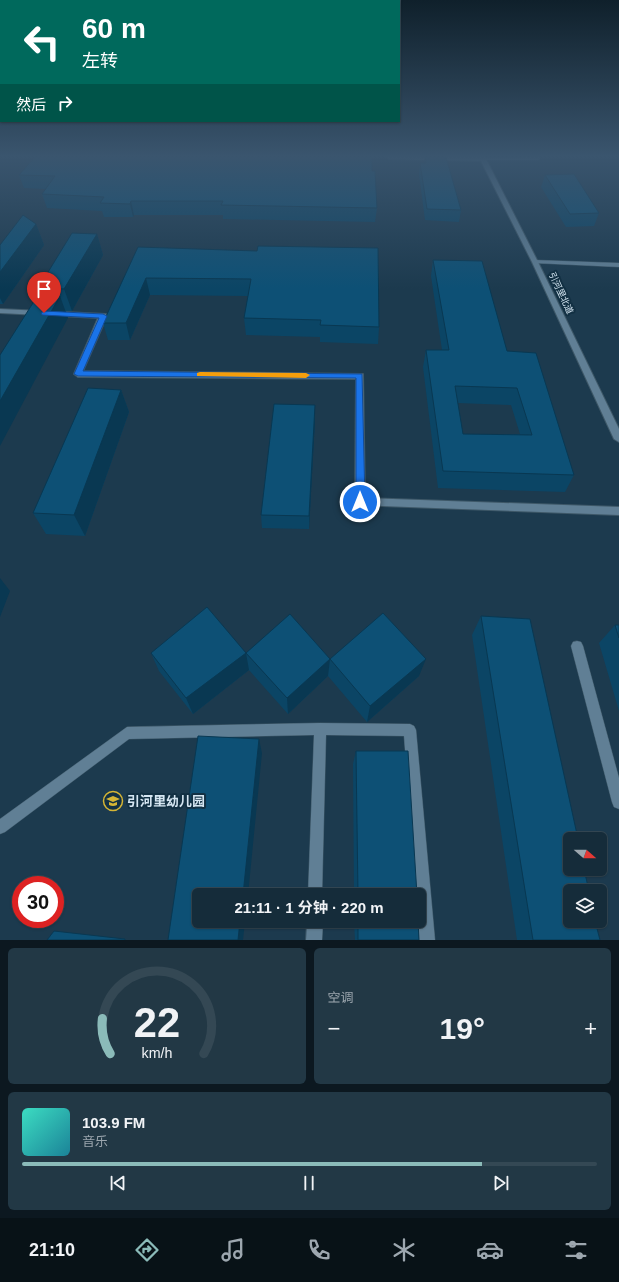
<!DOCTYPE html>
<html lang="zh">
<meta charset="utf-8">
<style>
body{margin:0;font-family:Helvetica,"Noto Sans SC",sans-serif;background:#223845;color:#f1f3f6;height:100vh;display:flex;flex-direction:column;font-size:15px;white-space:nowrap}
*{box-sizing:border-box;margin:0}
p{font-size:13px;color:#9da7af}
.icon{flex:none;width:22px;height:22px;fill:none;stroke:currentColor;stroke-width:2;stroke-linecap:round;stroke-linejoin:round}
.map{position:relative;height:940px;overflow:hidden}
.sheet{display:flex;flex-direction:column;gap:8px;padding:8px;background:#0c1820;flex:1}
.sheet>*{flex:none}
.guide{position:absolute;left:0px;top:0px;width:400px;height:122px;box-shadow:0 1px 3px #0004,0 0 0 1px #344854;background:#00695c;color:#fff;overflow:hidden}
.needle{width:26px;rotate:110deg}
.controls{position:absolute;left:563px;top:832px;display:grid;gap:8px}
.controls a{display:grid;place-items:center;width:44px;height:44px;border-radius:6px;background:#152c3a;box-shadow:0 1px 3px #0004,0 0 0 1px #344854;font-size:20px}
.speed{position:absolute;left:12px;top:876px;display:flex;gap:8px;font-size:20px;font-weight:700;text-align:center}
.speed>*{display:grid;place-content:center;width:52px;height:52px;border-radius:50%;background:#152c3a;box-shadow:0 1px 3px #0004,0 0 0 1px #344854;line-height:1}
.speed .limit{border:6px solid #d22;background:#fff;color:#111}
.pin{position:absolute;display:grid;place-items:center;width:34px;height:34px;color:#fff;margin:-41px -17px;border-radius:50% 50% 50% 0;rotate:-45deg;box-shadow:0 0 4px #0007}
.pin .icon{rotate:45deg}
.me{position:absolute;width:44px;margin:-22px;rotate:0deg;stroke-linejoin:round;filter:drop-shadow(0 0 3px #0008)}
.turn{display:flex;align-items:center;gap:14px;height:84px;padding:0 16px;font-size:18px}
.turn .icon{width:52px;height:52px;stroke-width:2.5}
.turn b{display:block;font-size:28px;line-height:34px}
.then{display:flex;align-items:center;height:38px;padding:0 16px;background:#0003;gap:8px;font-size:15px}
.big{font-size:30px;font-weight:700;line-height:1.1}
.sheet .widget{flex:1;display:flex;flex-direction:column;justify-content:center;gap:6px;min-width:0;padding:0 14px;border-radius:6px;background:#223845}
.sheet .dial{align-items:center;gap:0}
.dial svg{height:104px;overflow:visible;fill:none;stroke:#344854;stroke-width:7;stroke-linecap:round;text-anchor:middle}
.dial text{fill:#f1f3f6;stroke:none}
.song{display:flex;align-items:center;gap:12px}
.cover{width:48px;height:48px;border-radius:6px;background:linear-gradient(135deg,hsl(170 70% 55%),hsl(190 70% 35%))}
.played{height:4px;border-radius:2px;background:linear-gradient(90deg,#8bbbb9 80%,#344854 80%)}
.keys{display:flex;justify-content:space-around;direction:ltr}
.heat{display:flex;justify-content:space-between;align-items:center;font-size:22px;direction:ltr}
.sheet .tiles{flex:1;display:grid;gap:8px;grid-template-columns:1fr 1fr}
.widget:last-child{grid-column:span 2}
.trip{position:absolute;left:192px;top:888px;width:234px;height:40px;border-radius:6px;background:#152c3a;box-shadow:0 1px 3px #0004,0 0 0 1px #344854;font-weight:700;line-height:40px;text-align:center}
.tabs{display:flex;height:64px;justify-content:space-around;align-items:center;background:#081217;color:#9da7af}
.tabs .icon{width:28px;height:28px}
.tabs .active{color:#8bbbb9}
.tabs b{font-size:18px;color:#f1f3f6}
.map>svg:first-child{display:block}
</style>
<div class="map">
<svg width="619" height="940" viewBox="0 0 619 940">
<rect width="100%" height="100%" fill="#1c3a4e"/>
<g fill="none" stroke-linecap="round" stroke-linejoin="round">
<defs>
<path id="service" d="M539,157L540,159L538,160H483L481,159L483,158Z
M535,260L619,263V267L533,263V261Z
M577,641L581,642L583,646L619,778V809L614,807L612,802L571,646L573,642Z
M320,723L410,724L414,726L416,730L435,940H419L418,921L419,895H416L404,736L326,735L322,895H308L314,735L129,739L5,832L0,834V819L127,727Z
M307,921H323L322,940H306Z"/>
<path id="minor" d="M386,157H483L486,159L483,161L389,159Z
M0,309L106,314L107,316L83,371L363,374L365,498L619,507V515L356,505L355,502L356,379L78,377L74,374L98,318L0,313Z"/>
<path id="tertiary" d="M479,157H485L538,262L619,429V442L614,439L532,262Z"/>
</defs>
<use href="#service" stroke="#3e5868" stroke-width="1"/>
<use href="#minor" stroke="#3e5868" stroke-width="2"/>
<use href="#tertiary" stroke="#3e5868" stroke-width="2"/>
<use href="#service" fill="#607f95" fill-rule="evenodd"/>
<use href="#minor" fill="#607f95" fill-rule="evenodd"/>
<use href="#tertiary" fill="#607f95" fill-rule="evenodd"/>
</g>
<path fill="#0b4565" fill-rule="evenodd" d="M425,157H446L461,210L459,222L425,220L419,174L420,163H424Z
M372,171L377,208L375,222L223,219V215H134L133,217H104L102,211L47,208L42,194L46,189L24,188L19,175Z
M545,175L599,213L594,226L566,227L541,187Z
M36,224L44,245L3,304H0V245Z
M97,234L103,255L72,311H66L68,318L45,295L42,288L43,286L42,282Z
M138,247L257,251L379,327L378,344L320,342V337L246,335L244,318L248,296L150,295L130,340H108L103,323Z
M433,260L507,351L574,475L565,492L438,488L423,367L426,350H442L431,276ZM458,403L511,405L520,434H463Z
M121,390L129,412L85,536L46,534L33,513Z
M315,419L309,529L262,528L261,515Z
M481,616L600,940H517L472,635Z
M615,625H619V711L599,643Z
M151,653H246L330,659L419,676L367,722L328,676L288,714L249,670L193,714L159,671Z
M356,751L417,895H354L353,764Z
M354,921H418L419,940H355Z"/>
<path fill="#093852" d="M131,201L134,215L133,217L130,204Z
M36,224L44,245L3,304L0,298V272Z
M97,234L103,255L72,311L64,289Z
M146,278L150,295L130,340L126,323Z
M60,296L68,318L0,446V401Z
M121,390L129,412L85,536L74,515Z
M315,405V419L309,529V516Z
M0,578L10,591L0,617Z
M246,653L249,670L193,714L186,698Z
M330,659L328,676L288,714L287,698Z
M426,659L419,676L367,722L370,706Z
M259,739L262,753L248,895H243Z
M240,921H245L243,940H238Z"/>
<path fill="#0d5075" stroke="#093852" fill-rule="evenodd" d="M35,157H372V171H375L377,208L221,205L223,201H131L130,204L100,203L104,197L42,194L55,176L19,175Z
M425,157H446L461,210L427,209L420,163H426Z
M574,174L599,213L570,214L545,175Z
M23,215L36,224L0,272V245Z
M72,233L97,234L64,289L42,288L46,282H42Z
M258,246L378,248L379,327L320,325L321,320L244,318L251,279L146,278L126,323H103L138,247L257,251Z
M433,260L482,261L507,351L536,353L574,475L443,471L426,350H449ZM455,386L517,388L532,435L463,434Z
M38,295L60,296L0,401V355Z
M88,388L121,390L74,515L33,513Z
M274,404L315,405L309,516L261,515Z
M207,607L246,653L186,698L151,653Z
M383,613L426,659L370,706L330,659Z
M290,614L330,659L287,698L246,653Z
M481,616L530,619L578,839H570V869H584L589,891H570V921H595L600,940H533Z
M615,625H619V638Z
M198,736L259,739L243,895H199V921H240L238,940H168Z
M356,751H408L417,895H358Z
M358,921H418L419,940H358Z
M54,931L125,939V940H47Z"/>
<linearGradient id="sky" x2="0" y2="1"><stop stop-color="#0f202b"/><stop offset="0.54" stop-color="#3a556e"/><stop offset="1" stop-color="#3a556e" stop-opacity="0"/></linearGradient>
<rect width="619" height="289" fill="url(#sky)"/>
<path fill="#1a73e8" stroke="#114b97" d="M44,311L103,314L107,316L83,371L362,374L365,502L364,505H357L356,502V378L78,376L74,374L99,318L42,315L41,313Z"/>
<path fill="#f59e0b" d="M200,372L306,373L310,375L306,378L197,376V373Z"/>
<defs>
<symbol id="school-ring" viewBox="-11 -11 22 22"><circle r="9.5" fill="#123043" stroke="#d5b535" stroke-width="1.5"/><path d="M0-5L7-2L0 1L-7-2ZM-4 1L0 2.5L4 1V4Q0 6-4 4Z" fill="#d5b535"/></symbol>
</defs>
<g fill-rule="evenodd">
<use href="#school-ring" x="102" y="790" width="22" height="22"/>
</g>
<g text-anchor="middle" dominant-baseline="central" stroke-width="4" stroke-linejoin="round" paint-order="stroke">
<g font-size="9" fill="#d5e6f2" stroke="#123043">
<text transform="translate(561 293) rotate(65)">引河里北道</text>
</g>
<g font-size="13" font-weight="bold" fill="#d5e6f2" stroke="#123043" text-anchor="start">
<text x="127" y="801">引河里幼儿园</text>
</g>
</g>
</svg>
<div class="controls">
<a><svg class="needle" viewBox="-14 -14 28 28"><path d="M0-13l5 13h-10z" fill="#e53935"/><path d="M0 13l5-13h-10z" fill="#9da7af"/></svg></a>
<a><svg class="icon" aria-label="layers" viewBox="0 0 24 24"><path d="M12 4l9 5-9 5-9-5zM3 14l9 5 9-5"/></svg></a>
</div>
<div class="speed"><div class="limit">30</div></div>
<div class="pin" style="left:44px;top:313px;background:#d93025"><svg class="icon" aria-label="arrive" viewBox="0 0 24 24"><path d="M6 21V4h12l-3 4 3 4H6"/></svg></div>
<svg class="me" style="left:360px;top:502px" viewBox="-20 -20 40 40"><circle r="17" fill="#1a73e8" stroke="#fff" stroke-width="3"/><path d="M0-11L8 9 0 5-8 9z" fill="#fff"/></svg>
<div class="trip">21:11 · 1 分钟 · 220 m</div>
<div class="guide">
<div class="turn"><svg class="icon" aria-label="left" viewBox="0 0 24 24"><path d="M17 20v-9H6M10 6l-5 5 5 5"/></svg><div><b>60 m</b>左转</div></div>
<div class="then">然后<svg class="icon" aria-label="right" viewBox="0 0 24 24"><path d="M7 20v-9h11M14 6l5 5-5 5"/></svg></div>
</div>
</div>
<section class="sheet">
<div class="tiles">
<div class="widget dial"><svg viewBox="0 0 100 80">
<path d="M14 69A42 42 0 1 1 86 69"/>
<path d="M14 69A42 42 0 0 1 8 42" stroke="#8bbbb9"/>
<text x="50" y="56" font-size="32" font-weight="700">22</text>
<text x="50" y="72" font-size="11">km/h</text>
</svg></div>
<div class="widget"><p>空调</p>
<div class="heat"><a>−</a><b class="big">19°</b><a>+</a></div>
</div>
<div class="widget">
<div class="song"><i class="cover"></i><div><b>103.9 FM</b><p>音乐</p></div></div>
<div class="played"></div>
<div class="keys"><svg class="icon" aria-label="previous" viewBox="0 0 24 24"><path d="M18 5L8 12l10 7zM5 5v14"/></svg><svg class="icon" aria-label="pause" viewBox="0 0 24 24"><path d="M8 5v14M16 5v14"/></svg><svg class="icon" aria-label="next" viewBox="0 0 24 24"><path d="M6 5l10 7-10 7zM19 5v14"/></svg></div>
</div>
</div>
</section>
<nav class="tabs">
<b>21:10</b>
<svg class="icon active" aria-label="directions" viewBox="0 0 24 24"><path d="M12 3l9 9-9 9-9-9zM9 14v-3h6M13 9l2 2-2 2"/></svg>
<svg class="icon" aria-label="music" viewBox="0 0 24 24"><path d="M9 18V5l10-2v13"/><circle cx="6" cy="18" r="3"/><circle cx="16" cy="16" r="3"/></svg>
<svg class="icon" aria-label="phone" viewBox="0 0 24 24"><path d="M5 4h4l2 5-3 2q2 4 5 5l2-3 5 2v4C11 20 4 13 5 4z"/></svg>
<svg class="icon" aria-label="climate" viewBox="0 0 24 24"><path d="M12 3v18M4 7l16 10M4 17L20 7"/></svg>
<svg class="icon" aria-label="car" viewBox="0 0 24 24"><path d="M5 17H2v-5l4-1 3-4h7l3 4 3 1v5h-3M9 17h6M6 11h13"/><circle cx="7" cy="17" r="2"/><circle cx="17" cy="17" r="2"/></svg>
<svg class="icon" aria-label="filters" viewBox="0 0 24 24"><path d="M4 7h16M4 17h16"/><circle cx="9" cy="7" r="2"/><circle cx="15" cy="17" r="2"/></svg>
</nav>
